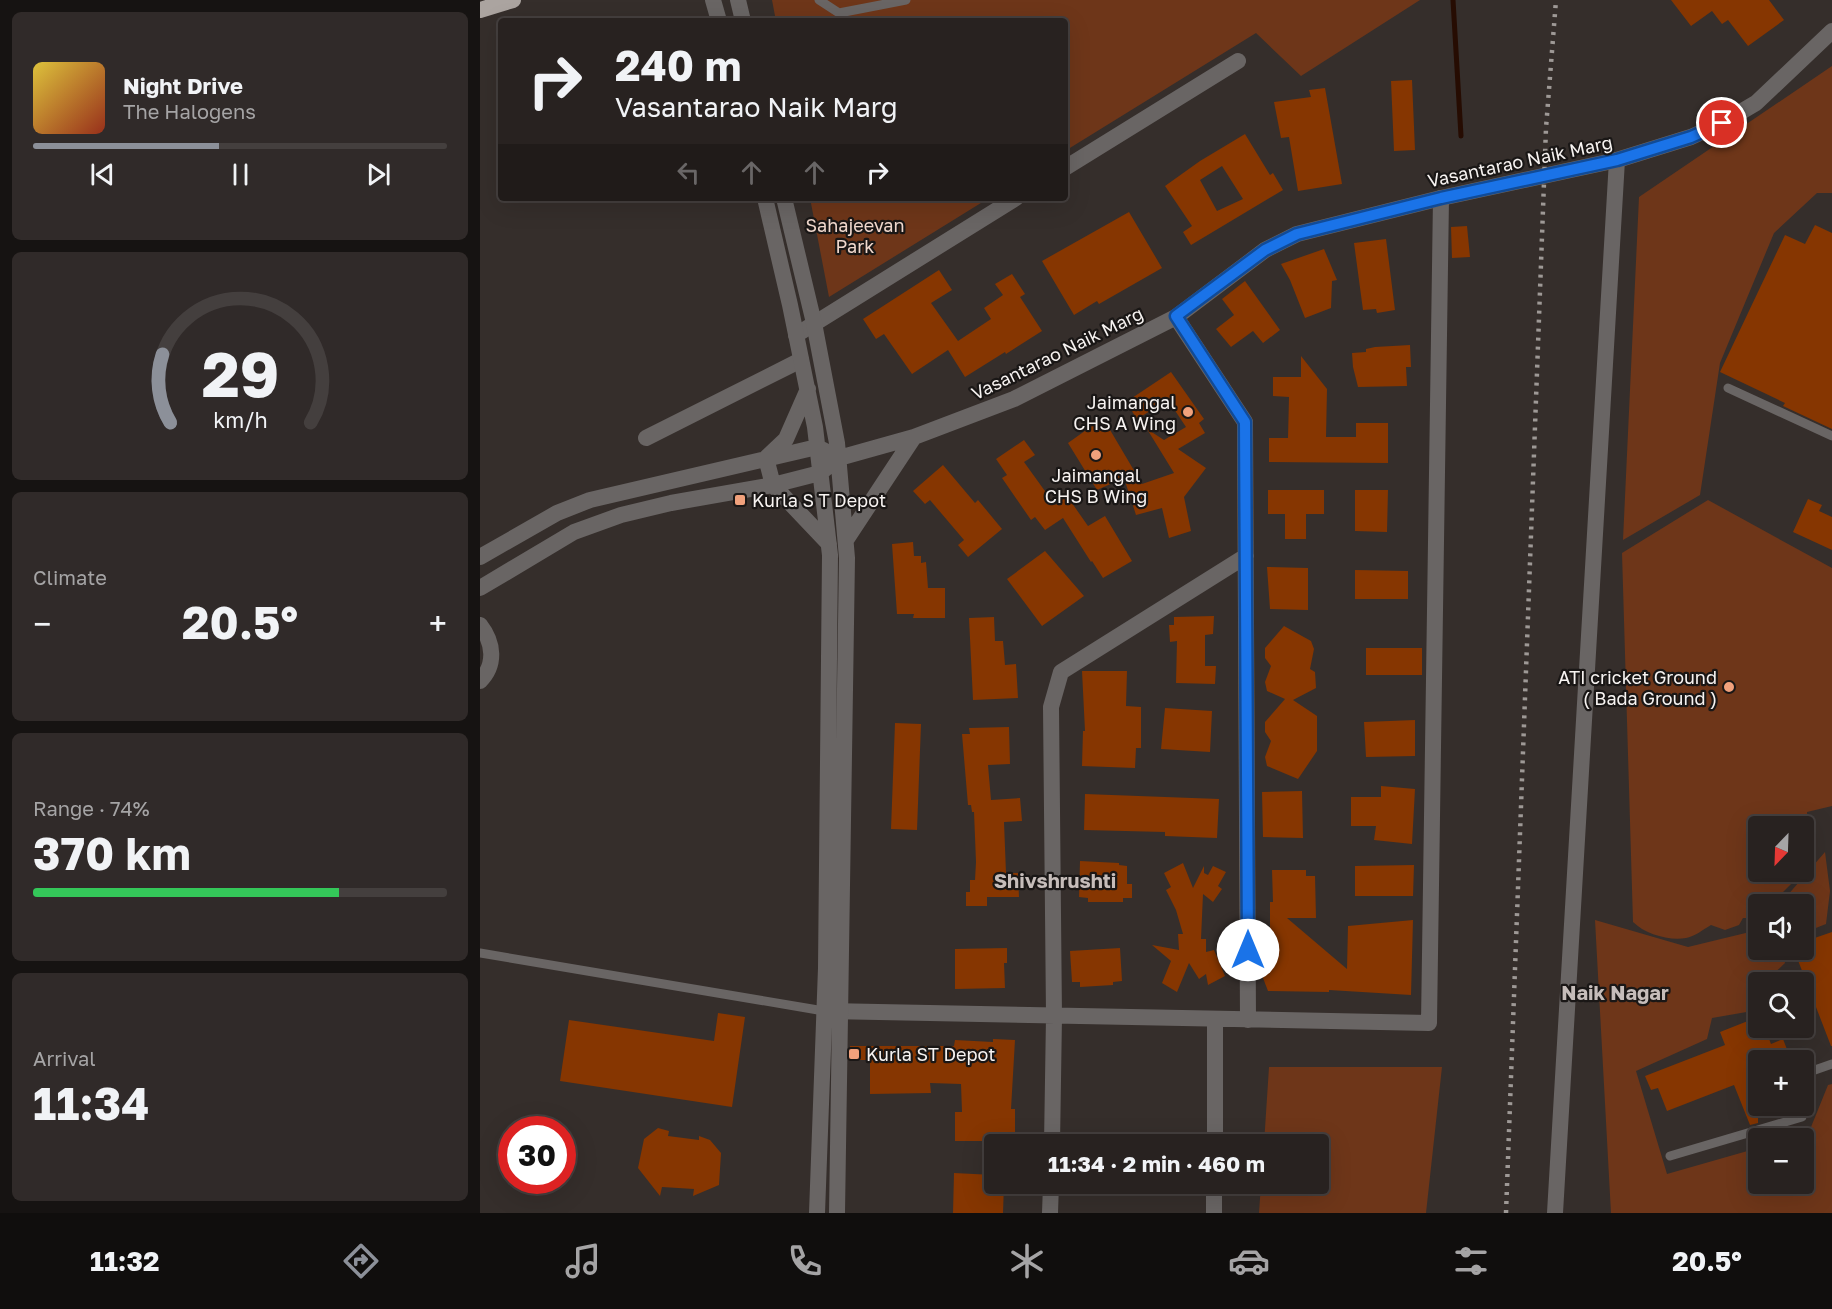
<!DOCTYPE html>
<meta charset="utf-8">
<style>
body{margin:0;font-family:"Golos Text",sans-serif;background:#302a29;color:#f1f3f6;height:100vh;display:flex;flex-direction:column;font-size:22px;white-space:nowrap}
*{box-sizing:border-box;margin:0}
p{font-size:20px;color:#a5a4a5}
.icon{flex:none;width:33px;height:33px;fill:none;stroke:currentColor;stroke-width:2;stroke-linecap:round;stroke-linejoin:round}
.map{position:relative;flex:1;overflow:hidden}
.panel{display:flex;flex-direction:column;gap:12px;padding:12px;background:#161312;width:480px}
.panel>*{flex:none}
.guide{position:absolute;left:18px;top:18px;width:570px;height:183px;border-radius:6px;box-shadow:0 6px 24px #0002,0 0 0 2px #443f3e;background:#282220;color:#f1f3f6;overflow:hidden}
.needle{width:39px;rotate:203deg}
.buttons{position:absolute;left:1268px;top:816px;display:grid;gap:12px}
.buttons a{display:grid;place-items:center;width:66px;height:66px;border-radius:6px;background:#282220;box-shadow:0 6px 24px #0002,0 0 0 2px #443f3e;font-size:30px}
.speed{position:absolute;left:18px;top:1116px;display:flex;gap:12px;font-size:30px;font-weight:700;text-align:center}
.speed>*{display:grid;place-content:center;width:78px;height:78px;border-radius:50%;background:#282220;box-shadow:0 6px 24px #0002,0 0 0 2px #443f3e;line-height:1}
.speed .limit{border:9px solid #d22;background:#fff;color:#111}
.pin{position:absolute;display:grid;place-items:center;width:51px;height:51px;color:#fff;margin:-26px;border:3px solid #fff;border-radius:50%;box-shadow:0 2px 6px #0007}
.me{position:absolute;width:66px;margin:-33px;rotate:0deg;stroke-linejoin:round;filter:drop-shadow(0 0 4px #0008)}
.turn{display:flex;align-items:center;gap:21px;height:126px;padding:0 18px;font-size:27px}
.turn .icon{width:78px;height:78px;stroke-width:2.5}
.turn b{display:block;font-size:42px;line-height:51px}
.lanes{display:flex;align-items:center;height:57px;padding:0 18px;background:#0003;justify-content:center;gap:30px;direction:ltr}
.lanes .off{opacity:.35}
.big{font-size:45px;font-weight:700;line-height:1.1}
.panel .widget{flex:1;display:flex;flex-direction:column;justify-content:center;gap:9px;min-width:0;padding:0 21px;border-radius:9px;background:#302a29}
.panel .dial{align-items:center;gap:0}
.dial svg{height:156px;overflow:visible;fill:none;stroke:#443f3e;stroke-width:7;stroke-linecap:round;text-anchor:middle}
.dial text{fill:#f1f3f6;stroke:none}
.song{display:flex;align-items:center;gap:18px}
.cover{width:72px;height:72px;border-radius:9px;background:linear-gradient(135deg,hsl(50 70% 55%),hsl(10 70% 35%))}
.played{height:6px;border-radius:3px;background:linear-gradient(90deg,#8c9099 45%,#443f3e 45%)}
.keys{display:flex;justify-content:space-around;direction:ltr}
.heat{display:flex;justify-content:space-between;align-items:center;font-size:33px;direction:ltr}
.charge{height:9px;border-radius:4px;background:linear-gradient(90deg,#34c759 74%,#443f3e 0)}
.trip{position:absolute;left:504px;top:1134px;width:345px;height:60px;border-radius:6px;background:#282220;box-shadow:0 6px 24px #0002,0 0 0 2px #443f3e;font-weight:700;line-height:60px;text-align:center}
.menu{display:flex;height:96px;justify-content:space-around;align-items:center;background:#100e0d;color:#a5a4a5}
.menu .icon{width:42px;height:42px}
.menu .selected{color:#8c9099}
.menu b{font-size:27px;color:#f1f3f6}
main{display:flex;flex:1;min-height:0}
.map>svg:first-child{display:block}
</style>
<main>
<section class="panel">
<div class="widget">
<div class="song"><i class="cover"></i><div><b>Night Drive</b><p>The Halogens</p></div></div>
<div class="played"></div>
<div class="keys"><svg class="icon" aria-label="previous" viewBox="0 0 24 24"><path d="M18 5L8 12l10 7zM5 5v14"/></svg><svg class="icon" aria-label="pause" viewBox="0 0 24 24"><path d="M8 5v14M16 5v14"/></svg><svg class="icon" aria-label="next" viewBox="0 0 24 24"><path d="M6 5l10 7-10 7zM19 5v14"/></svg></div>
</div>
<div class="widget dial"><svg viewBox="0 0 100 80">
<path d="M14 69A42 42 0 1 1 86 69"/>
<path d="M14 69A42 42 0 0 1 10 34" stroke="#8c9099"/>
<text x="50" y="56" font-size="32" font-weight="700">29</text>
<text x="50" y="72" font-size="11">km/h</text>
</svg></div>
<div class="widget"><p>Climate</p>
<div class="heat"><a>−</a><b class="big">20.5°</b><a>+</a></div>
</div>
<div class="widget"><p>Range · 74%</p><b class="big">370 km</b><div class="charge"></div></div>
<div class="widget"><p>Arrival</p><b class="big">11:34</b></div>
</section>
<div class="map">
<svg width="1352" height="1213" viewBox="0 0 1352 1213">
<rect width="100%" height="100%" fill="#352e2b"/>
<path fill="#6e3619" d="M292,0H940L821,76L776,33L585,151V21H296Z
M1352,66V193H1337L1294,233L1240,363L1220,495L1143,540L1159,197Z
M330,198H509L349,297Z
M1228,500L1352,568V806L1327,812L1329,843L1323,852V826H1278V872H1314L1315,880L1301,894L1297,904H1278V915L1275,918H1263L1259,925L1245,930L1231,925C1224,929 1214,937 1206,938C1189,941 1165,934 1153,922L1142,553Z
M1345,852L1350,891L1346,924L1323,933V904H1300Z
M1115,920L1208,947L1278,930V950H1303L1305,963L1285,982H1278V1010L1232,1018L1227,1039L1156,1071L1187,1174L1278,1148V1184H1323V1138H1309L1329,1132L1348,1085L1352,1084V1213H1131Z
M789,1067H962L946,1213H779L781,1184H838V1144H784Z"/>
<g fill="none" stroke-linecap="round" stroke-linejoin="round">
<path stroke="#260c02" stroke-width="5" d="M973,0L981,136"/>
</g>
<path fill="#863601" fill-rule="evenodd" d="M1191,0H1289L1304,20L1268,46L1248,20L1242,24L1232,11L1211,26Z
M932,80L935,150L914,151L911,81Z
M845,88L862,184L818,191L809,137L801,138L794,102L831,97L829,90Z
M765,134L790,175L793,173L803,190L711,245L703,232L712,226L685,186L720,161ZM742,166L763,199L737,211L720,180Z
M649,212L682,268L619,304L617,301L594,315L562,261Z
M1335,225L1352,233V429L1303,406L1305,403L1240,372L1305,235L1325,244Z
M987,226L990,257L972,258L971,227Z
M906,239L915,310L897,313L896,309L883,310L874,243Z
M844,249L857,280L852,281L851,308L825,318L810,280L801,264Z
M459,270L472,290L451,303L478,341L511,319L504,308L523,295L515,284L532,274L545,294L540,297L562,331L526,354L525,352L485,377L468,350L432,374L404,334L396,339L383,319Z
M765,281L800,330L783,343L773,331L751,347L736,329L754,315L742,299Z
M930,345L931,367H926L927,386L878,387L873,367L872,353L886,352V349L895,347Z
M821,356L847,389L846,437H876V423H908V463L789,462V438H808L809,397L793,396V377H821Z
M691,372L724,419L719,423L725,433L698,449L726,468L704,497L711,531L689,538L682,508L656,515L644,478L617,490L588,443L623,418L662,484L694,473L667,429L684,440L706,427L688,400L657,419L646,402Z
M544,440L555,455L544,462L575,505L587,496L608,526L625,516L652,561L623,578L612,561L611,562L583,518L565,530L555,517L551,520L522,478L527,475L516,459Z
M463,465L495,503L498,500L522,529L488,557L478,545L484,540L450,500L445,504L433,491Z
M788,490H844V514H826V539H805V514H788Z
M875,490H908L907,532L875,531Z
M1328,499L1342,505L1339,511L1352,517V550L1313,532Z
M433,542L434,556H441V563L446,562L448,588H465V618H433L434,614H417L412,544Z
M565,551L604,596L562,626L527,579Z
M787,567L828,568V610L790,609Z
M875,570L928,571V599H875Z
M734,616L733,634L725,635V666H736L735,684L696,683L697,641L690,642L689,625H694V617Z
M514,617L515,641H523L525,665L536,664L538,698L493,700L489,618Z
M804,626L831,641L834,649L830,669L835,672L836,688L813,700L837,716V751L818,779L787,766L785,757L791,741L785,732V722L805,699L787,691L785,682L791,666L785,658V648Z
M886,648H942V675H886Z
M602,671H647L646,706L661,707V748H656L655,768L602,766L603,731H605Z
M685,708L732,711L730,752L681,749Z
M935,720V756L886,757L884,722Z
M415,723L441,724L437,830L411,829Z
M529,727L530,764L508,765L511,800L540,798L542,821L524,822L526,873H538L539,897H507V906H486V892H490V880H495L496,862L494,812H492L491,805H488L482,734H490L489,728Z
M901,786L935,789L932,844L894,840L896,826H871V797H901Z
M822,791L823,838L783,837L782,792Z
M605,794L739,799L737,838L685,836V832L604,830Z
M600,861L639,863V865L647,866V884H652V898H643V902H608V898L599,897Z
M703,863L713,888L724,866V873L728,875L733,866L746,872L738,886L742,889L733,902L723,894L721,939H726V952L734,950L745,976L728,985L726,974L719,979L709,963L697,992L682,983L691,961L672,945L699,950L698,934H703L696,910L686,890L691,887L684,873Z
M934,865L933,896H875V866Z
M792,870H826V876H835L836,918H807L867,969L868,926L933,920L931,995L849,990V992L788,991L778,965V928L790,927V902H793Z
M1352,932V1046H1351L1314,950H1323V942Z
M527,948V963H524L525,988L475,989V949Z
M640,948L642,981L633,982V985L600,987V982H592L590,951Z
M238,1013L265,1017L252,1107L80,1081L89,1020L234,1041Z
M1278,1017V1028H1285L1291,1044L1303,1039L1308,1052L1296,1056L1298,1060H1278V1123L1270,1125L1254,1085L1187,1111L1178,1088L1171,1090L1165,1076L1245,1045L1240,1032Z
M513,1039L535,1040L531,1109H535V1143H530V1144H502V1141H475V1112H482L481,1084L450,1083L451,1093L390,1094V1060H370V1046H474L475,1040L513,1042Z
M178,1128L189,1131L188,1136L219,1140V1136L230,1140L241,1153L239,1185L213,1196L214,1189L182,1187L180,1196L158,1168L164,1139Z
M474,1173L514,1175V1184H524L523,1213H473Z"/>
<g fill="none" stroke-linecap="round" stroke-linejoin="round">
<path stroke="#696564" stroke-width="9" d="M339,0L359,13L426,0
M1248,388L1352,436
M0,953L344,1011
M1190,1156L1322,1117L1332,1071L1352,1064"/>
<path stroke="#696564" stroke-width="16" d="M585,168L758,61
M696,317L765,422L768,1020
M316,335L536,198
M166,438L321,360
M0,625C14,643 16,665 0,681
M348,1011L949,1023L961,198
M572,1144L574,1016L571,707L581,672L766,556
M735,1144V1019
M570,1213L571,1184
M734,1213V1184
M1075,1213L1137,160"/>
<path stroke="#696564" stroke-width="16" d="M233,0L239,21
M258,0L263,21
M285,198L310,305L335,427L350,555L346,968L337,1213
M304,198L334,323L357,443L367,558L357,1213
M328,389L306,439L286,458L293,485L349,544
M366,540L434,437
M0,557L77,513L110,500L337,447L347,452
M0,588L94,532L141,515L191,503L293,485L340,473L359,458L434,437L534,399L696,317L785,250L817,234L961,198L1137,160L1211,137L1242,123L1276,103L1352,31"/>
<path stroke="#aba4a0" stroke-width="16" d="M0,10L33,0"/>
<path stroke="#9e9996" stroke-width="4.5" stroke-dasharray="3 6" stroke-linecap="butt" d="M1026,1213L1066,128L1076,0"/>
</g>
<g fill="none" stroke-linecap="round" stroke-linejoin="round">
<defs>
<path id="route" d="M768,950L765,422L696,316L785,250L817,234L961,198L1137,160L1211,137L1242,123"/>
</defs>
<use href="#route" stroke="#114b97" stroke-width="15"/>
<use href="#route" stroke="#1a73e8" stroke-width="10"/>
</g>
<g fill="#f1a17c" stroke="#1a1716" stroke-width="2">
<circle cx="708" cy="412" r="6"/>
<circle cx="616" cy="455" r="6"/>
<rect x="254" y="494" width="12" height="12" rx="3"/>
<circle cx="1249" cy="687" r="6"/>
<rect x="368" y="1048" width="12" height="12" rx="3"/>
</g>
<g text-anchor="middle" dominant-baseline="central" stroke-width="4.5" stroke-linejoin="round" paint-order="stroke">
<g font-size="18" fill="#f7f3f1" stroke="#1a1716">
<text transform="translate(1040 161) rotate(-12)">Vasantarao Naik Marg</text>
<text transform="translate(577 353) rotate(-26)">Vasantarao Naik Marg</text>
</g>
<g font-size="18" fill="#f0d8cd" stroke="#1a1716">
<text x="375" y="225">Sahajeevan<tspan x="375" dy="21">Park</tspan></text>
</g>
<g font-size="18" fill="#f7f3f1" stroke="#1a1716" text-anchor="end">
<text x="696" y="402">Jaimangal<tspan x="696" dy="21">CHS A Wing</tspan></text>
<text x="616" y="475" text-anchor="middle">Jaimangal<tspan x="616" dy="21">CHS B Wing</tspan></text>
<text x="272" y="500" text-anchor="start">Kurla S T Depot</text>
<text x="1237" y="677">ATI cricket Ground<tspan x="1237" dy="21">( Bada Ground )</tspan></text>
<text x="386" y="1054" text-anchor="start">Kurla ST Depot</text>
</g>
<g font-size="20" font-weight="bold" fill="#c6bdba" stroke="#1a1716">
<text x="575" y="880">Shivshrushti</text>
<text x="1135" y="992">Naik Nagar</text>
</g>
</g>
</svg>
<div class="buttons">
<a><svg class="needle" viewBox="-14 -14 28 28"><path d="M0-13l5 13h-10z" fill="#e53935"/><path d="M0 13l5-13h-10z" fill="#a5a4a5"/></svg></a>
<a><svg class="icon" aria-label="sound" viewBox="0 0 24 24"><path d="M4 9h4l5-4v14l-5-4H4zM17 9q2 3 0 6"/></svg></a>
<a><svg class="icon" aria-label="search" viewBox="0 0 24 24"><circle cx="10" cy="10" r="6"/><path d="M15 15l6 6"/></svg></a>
<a>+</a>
<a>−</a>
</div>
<div class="speed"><div class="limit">30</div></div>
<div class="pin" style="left:1242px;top:123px;background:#d93025"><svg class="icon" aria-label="arrive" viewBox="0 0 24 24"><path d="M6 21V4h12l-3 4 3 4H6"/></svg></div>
<svg class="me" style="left:768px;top:950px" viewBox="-20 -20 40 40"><circle r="19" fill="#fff"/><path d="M0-13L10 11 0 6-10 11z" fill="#1a73e8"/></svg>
<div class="trip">11:34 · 2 min · 460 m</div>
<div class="guide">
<div class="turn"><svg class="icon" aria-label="right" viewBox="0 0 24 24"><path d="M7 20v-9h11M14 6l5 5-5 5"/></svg><div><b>240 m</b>Vasantarao Naik Marg</div></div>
<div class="lanes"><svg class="icon off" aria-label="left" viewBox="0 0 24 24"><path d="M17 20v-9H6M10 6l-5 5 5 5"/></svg><svg class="icon off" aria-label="ahead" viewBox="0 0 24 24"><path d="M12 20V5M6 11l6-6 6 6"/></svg><svg class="icon off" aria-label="ahead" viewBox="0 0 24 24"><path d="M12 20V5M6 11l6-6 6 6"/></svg><svg class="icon" aria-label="right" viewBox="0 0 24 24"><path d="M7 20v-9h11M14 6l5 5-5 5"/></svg></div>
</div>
</div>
</main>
<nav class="menu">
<b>11:32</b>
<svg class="icon selected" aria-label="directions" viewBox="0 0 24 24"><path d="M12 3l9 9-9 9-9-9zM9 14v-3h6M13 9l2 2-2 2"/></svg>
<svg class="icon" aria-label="music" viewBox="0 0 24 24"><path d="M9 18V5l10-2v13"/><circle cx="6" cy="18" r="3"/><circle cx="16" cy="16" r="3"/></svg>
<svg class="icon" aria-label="phone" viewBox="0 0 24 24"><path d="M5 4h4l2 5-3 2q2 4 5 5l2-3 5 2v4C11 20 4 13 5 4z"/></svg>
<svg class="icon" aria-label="climate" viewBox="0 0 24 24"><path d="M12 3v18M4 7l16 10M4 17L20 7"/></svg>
<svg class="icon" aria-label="car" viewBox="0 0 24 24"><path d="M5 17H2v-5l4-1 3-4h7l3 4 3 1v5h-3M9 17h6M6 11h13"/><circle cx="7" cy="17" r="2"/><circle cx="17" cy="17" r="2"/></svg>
<svg class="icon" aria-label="filters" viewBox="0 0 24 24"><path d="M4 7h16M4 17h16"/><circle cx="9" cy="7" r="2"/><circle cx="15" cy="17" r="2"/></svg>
<b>20.5°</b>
</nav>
